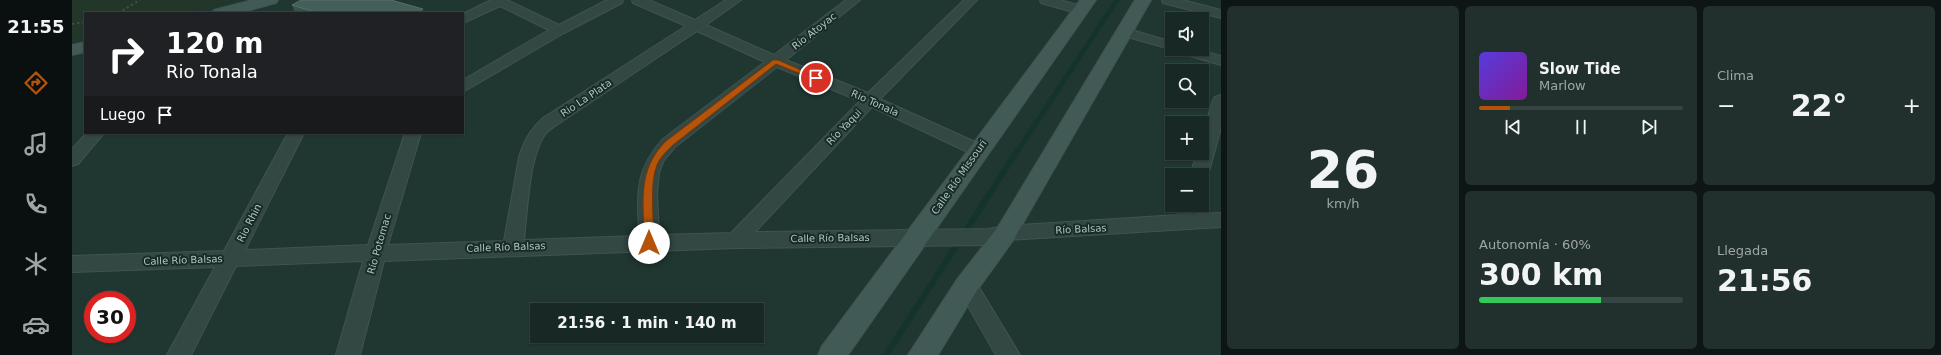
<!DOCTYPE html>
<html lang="es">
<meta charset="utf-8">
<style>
body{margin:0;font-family:"DejaVu Sans",sans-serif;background:#21302d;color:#f1f3f6;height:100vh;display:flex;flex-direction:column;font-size:15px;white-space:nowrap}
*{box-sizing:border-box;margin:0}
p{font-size:13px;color:#9fa6a7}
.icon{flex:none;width:22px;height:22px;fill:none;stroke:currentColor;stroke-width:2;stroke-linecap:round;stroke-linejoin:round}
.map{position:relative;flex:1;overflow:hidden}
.sheet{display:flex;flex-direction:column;gap:6px;padding:6px;background:#0d1614;width:720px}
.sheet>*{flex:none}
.hud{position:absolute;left:12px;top:12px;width:380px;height:122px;border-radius:0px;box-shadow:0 1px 3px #0004,0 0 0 1px #364442;background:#202124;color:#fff;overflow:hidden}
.buttons{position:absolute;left:1093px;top:12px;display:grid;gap:8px}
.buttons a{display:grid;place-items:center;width:44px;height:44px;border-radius:0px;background:#182825;box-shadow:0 1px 3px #0004,0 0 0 1px #364442;font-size:20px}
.speed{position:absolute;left:12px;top:291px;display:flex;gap:8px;font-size:20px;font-weight:700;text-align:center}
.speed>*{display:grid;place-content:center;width:52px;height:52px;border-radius:50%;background:#182825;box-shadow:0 1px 3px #0004,0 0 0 1px #364442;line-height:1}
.speed .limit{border:6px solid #d22;background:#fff;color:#111}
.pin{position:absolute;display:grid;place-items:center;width:34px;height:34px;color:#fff;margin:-17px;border:2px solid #fff;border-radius:50%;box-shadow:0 1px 4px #0007}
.me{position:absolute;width:44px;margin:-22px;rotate:0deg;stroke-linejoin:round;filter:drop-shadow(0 0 3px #0008)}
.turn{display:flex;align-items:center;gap:14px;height:84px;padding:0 16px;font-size:18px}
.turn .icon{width:52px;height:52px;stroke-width:2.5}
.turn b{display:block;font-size:28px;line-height:34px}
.then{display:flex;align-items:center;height:38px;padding:0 16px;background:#0003;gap:8px;font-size:15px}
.big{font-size:30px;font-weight:700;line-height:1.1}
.sheet .tile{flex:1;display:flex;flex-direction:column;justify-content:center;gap:6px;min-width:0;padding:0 14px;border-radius:6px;background:#21302d}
.sheet .dial{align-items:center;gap:0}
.dial b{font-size:52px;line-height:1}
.song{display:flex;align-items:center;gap:12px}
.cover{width:48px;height:48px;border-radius:6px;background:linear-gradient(135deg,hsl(250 70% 55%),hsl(290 70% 35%))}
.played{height:4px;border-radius:2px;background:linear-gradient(90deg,#b45309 15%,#364442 15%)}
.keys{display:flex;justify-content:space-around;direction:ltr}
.heat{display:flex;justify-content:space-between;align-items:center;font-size:22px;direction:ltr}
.charge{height:6px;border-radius:3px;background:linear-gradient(90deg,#34c759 60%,#364442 0)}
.sheet .tiles{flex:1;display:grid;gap:6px;grid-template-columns:repeat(3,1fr)}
.tile:first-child{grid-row:span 2}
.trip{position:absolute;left:458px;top:303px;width:234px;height:40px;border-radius:0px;background:#182825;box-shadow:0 1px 3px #0004,0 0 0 1px #364442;font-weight:700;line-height:40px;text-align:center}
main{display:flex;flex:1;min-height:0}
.tabs{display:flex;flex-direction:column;width:72px;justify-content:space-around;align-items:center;background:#0a100f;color:#9fa6a7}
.tabs .icon{width:28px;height:28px}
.tabs .active{color:#b45309}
.tabs b{font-size:18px;color:#f1f3f6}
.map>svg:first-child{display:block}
</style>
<main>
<nav class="tabs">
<b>21:55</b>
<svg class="icon active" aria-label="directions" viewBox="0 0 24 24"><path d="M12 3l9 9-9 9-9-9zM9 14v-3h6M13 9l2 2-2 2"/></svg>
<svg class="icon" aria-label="music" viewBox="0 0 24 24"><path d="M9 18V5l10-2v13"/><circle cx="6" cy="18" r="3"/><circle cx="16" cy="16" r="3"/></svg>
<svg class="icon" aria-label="phone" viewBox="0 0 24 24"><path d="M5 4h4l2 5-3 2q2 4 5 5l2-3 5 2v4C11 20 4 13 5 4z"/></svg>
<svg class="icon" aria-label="climate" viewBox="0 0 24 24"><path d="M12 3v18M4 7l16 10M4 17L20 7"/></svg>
<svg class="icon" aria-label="car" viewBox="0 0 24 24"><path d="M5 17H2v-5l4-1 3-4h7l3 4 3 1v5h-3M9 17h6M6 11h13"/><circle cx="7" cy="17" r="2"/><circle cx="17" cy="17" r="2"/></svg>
</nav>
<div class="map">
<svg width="1149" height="355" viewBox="0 0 1149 355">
<rect width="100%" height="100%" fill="#203631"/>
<path fill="#223729" d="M0,0H163L114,13H13V40L0,43Z"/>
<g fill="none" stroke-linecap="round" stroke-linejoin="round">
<path stroke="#14332d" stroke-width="5" d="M945,152L1045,0"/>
<path stroke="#14332d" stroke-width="6" d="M814,355L945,151"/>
<defs>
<path id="street" d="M419,0H435L487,25L535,0H551L550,3L492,33L396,89L391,91V80L477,30L428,6L391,23V14Z
M560,0H577L623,20L654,0H669L634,25L702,55L774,0H788L714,60L796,93L892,0H905L808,99L912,146L915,150L912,154L906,156L900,154L800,107L683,232L916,229L934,226L1106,215L1109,205H1127L1125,214L1149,213V227L934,240L916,245L664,248L312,261L288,355H264L291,261L164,266L119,355H95L143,267L0,272V256L152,251L216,133H232L173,250L296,245L333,133H349L316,245L432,241L447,157C452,141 458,130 471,118L614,26L561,3ZM625,31L693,62L591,139C561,172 566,195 567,236L452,240C455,213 457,159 472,136C474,132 479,129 483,126ZM705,67L788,101L659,233L587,235L585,193L587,173L592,160L603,147Z
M968,0H988L1013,7L1015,10L1008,14L969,3Z
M1090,0H1111L1149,10V18L1091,3Z
M1053,28L1100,42V49H1124L1149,56V65L1104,52L1102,50L1048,35L1046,32L1048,29Z
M1149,95V128L1136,175L1133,179L1130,180V175H1118L1125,153H1130V136L1141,100L1143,97Z
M15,133H32L6,164L0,166V149Z
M895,276L902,279L948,355H924L884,285L888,279Z"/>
<path id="secondary" d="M180,0H206L204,3L167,13H140L142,10Z
M1008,0H1024L776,355H746L750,346Z
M1063,0H1079L942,239L904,292L866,355H836L886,278L926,227Z
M13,42V52L0,55V45Z"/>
</defs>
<use href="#street" stroke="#405350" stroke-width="2"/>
<use href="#secondary" stroke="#405350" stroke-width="2"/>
<path stroke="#3a5041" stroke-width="2" stroke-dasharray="2.5 2.5" stroke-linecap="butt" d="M46,13L68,0
M0,24L13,22"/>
<use href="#street" fill="#334743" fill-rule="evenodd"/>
<use href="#secondary" fill="#415a56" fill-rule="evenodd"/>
</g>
<path fill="#38534d" d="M220,5L352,13H223Z"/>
<path fill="#29423c" d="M351,9L352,13H345Z"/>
<path fill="#445f59" stroke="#556f69" d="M229,0H319L351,9L345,13H246L220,5Z"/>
<path fill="#b45309" stroke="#753606" d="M701,60H706L747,78L741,79L704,64L601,145C595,151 588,157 585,165C577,185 582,220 582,243L581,246H573L572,243C572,203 564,171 594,141Z"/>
<g text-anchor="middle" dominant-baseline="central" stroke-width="4" stroke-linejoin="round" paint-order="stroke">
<g font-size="10" fill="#adc4c0" stroke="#192b27">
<text transform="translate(742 31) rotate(-38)">Río Atoyac</text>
<text transform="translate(514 98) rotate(-34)">Rio La Plata</text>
<text transform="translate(803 103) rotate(24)">Rio Tonala</text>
<text transform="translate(772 127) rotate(-46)">Río Yaqui</text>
<text transform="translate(887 177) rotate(-55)">Calle Río Missouri</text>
<text transform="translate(177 223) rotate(-63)">Rio Rhin</text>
<text transform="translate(1009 229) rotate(-3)">Río Balsas</text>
<text transform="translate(758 238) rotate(-1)">Calle Río Balsas</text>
<text transform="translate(307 244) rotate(-74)">Río Potomac</text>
<text transform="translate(434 247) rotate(-2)">Calle Río Balsas</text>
<text transform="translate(111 260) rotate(-2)">Calle Río Balsas</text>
</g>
</g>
</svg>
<div class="buttons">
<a><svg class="icon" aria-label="sound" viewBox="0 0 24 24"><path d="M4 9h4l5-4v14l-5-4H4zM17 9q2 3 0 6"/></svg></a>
<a><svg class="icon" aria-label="search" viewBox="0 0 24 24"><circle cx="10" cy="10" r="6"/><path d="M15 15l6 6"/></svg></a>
<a>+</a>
<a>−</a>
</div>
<div class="speed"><div class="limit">30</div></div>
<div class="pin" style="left:744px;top:78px;background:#d93025"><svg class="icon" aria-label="arrive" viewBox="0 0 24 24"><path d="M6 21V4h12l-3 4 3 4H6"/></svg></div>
<svg class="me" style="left:577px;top:243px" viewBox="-20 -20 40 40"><circle r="19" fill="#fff"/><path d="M0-13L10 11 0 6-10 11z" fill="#b45309"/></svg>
<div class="trip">21:56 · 1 min · 140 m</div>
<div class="hud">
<div class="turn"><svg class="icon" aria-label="right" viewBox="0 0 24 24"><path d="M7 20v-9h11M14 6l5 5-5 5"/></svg><div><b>120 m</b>Rio Tonala</div></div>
<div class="then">Luego<svg class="icon" aria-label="arrive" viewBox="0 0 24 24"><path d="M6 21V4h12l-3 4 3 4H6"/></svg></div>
</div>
</div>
<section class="sheet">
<div class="tiles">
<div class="tile dial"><b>26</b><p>km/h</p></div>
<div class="tile">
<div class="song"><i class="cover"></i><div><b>Slow Tide</b><p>Marlow</p></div></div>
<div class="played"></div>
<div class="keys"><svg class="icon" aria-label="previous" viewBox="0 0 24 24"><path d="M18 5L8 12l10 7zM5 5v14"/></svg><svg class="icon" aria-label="pause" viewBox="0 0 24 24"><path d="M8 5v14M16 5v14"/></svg><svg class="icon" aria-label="next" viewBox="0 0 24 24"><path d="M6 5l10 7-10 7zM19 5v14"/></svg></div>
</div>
<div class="tile"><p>Clima</p>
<div class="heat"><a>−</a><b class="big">22°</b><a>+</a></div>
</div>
<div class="tile"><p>Autonomía · 60%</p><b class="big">300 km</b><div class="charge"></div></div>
<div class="tile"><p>Llegada</p><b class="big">21:56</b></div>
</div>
</section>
</main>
